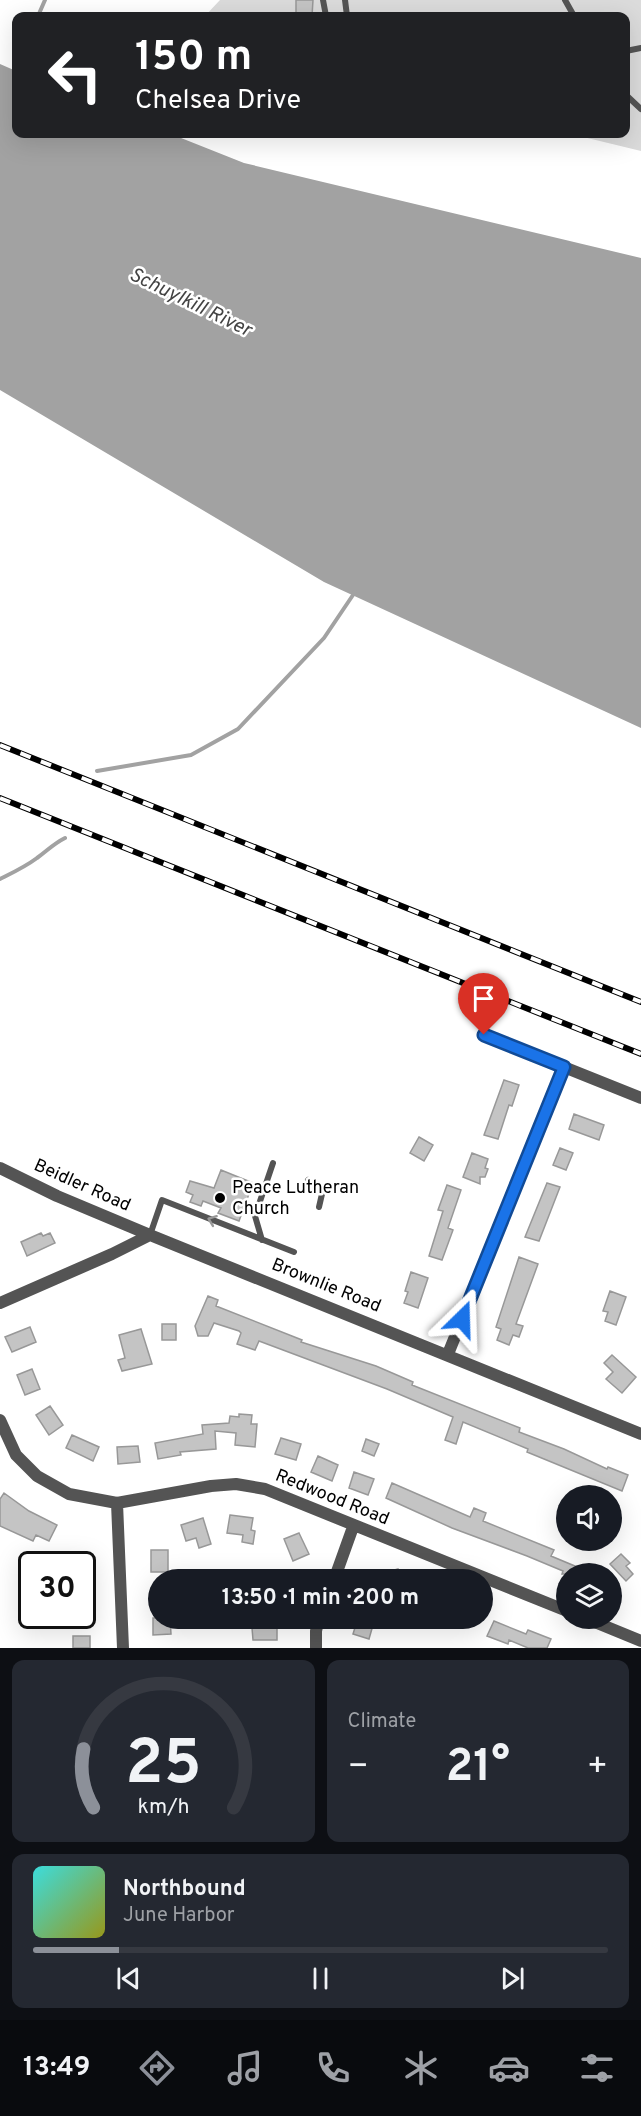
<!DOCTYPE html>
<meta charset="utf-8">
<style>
body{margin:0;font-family:Overpass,sans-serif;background:#242831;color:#f1f3f6;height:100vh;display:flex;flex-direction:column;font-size:22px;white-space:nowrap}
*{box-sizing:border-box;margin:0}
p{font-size:20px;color:#9ea1a6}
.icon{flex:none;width:33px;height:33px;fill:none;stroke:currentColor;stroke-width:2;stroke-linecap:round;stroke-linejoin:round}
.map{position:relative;height:1648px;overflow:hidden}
.panel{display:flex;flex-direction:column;gap:12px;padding:12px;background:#0d0f14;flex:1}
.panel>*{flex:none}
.banner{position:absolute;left:12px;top:12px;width:618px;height:126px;border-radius:12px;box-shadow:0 6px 24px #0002;background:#202124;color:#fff;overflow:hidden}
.buttons{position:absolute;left:556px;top:1485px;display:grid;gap:12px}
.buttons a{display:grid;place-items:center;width:66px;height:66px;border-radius:50%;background:#171b24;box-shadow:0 6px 24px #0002;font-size:30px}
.speed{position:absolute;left:18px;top:1551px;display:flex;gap:12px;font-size:30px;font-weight:700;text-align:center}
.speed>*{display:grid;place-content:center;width:78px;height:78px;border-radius:50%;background:#171b24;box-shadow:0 6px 24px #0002;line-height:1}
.speed .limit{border:3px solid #111;border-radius:9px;background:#fff;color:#111}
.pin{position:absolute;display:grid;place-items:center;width:51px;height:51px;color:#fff;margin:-62px -26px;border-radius:50% 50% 50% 0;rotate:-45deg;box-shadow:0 0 6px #0007}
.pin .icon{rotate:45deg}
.me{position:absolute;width:66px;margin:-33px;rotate:22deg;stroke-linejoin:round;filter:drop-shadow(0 0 4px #0008)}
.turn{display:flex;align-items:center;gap:21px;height:126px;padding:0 24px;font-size:27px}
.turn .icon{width:78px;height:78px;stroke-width:2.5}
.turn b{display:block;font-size:42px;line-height:51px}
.big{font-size:45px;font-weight:700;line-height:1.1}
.panel .widget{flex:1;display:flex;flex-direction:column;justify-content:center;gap:9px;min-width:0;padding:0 21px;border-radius:12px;background:#242831}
.panel .dial{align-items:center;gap:0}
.dial svg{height:156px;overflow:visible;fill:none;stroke:#363941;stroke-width:7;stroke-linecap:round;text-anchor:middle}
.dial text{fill:#f1f3f6;stroke:none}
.song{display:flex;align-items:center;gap:18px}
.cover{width:72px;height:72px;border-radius:9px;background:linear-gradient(135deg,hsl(180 70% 55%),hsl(60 70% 35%))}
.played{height:6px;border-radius:3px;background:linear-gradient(90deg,#8c9099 15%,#363941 15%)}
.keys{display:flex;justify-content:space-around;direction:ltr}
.heat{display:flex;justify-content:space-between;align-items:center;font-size:33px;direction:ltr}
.panel .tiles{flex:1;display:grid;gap:12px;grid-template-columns:1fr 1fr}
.widget:last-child{grid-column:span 2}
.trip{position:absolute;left:148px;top:1569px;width:345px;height:60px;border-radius:30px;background:#171b24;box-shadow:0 6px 24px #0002;font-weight:700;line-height:60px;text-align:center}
.tab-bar{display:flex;height:96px;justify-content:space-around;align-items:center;background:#090b0e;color:#9ea1a6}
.tab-bar .icon{width:42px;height:42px}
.tab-bar .on{color:#8c9099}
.tab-bar b{font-size:27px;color:#f1f3f6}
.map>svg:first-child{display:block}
</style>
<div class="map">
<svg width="641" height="1648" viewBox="0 0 641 1648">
<rect width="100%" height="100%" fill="#fff"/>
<path fill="#dbdbdb" d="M220,0H641V151L571,134H626V16H205Z"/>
<path fill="#a2a2a2" d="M0,64L16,71V134H171L244,163L641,258V728L324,582L0,390Z"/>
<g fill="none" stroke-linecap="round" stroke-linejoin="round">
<path stroke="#a2a2a2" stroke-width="4" d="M38,16L45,0
M97,771L191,755L238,729L324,638L355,592
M0,879C12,873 25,867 37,858C47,851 53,844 65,838"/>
</g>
<path fill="#c4c4c4" stroke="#989898" stroke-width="1.5" d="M296,0H313L312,16H296Z
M504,1080L519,1085L512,1106L509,1105L498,1139L484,1135Z
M574,1114L604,1125L599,1140L569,1129Z
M419,1137L433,1145L424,1161L410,1153Z
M560,1148L573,1153L566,1170L553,1165Z
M472,1153L488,1159L485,1168L488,1169L485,1177H480V1184L463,1177Z
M221,1170L253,1183L239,1221L218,1213L221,1208L203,1201L201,1206L190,1202L193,1195L186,1192L190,1181L214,1188Z
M547,1183L560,1187L539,1241L525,1237Z
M447,1185L461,1190L448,1228L453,1230L442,1260L429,1256L443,1211L438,1210Z
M41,1233L43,1236L50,1233L55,1243L27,1256L21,1242Z
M519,1257L538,1264L516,1324L523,1326L519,1337L513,1335L509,1345L497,1340L501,1329L496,1327Z
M411,1272L428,1278L418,1308L404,1303L408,1292L405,1291Z
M610,1291L626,1297L616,1325L605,1321L608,1312L603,1311Z
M208,1296L218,1300L216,1306L302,1340L301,1342L376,1366L413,1382L412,1385L520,1428L519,1432L564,1449L607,1469L608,1467L628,1475L622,1491L527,1452L528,1449L463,1422L456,1444L445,1440L453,1417L387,1389L259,1341L255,1350L237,1344L241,1333L239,1331L214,1323L208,1336H198L195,1326Z
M162,1324H176V1340H162Z
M30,1327L36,1342L12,1352L5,1337Z
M141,1329L152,1364L122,1371L118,1360L125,1358L119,1335Z
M612,1355L636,1377L622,1393L606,1379L613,1372L604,1363Z
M32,1369L40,1389L25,1395L17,1375Z
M50,1406L63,1425L49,1435L36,1415Z
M239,1414L252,1415L251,1424H257L255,1447L235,1445L236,1433L215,1431L216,1449L180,1452L181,1455L158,1459L155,1443L203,1434L202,1425L229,1423L230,1416L239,1417Z
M72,1435L99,1447L93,1461L66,1448Z
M281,1438L301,1444L296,1460L275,1454Z
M366,1439L379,1444L374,1456L362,1451Z
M138,1446L140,1462L118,1464L117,1447Z
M318,1456L338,1465L332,1481L311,1472Z
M354,1472L374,1479L368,1495L349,1488Z
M392,1483L470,1517L474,1508L486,1513L483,1521L554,1550L551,1556L594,1574H562L563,1571L527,1556L452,1528L386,1498Z
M4,1493L29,1511L57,1525L49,1541L36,1535L33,1541L0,1526V1499Z
M230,1515L253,1518L251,1530L255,1531L253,1544L242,1542L243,1535L227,1533Z
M203,1518L211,1544L199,1548L196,1538L186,1541L181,1525Z
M299,1533L309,1554L293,1561L284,1539Z
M151,1550H168V1572H151Z
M88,1553V1564H71V1554Z
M621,1554L630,1563L626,1566L633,1574L626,1581L610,1564Z
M398,1569L401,1580H370V1577Z
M153,1618H170L171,1634L153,1635Z
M259,1618H277V1640H253L252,1628H259Z
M358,1618H375L369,1639L353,1634Z
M494,1621L526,1634L528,1630L551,1639L547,1648H528L509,1640L508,1644L487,1636Z
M73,1636H90V1648H73Z"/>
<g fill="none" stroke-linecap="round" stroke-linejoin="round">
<path stroke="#545454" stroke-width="6" d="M323,0L326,16
M345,0L347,16
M565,0L574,16
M626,51L641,48
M626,95L641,109
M308,1180L322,1194L319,1207
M150,1235L162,1200L294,1252
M262,1240L255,1216L273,1163"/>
<path stroke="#545454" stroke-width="12" d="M484,1035L641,1098
M0,1168L57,1196L150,1235
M0,1303L112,1254L150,1235L641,1434
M448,1354L564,1067
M0,1420L16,1455L37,1476L69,1494L117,1503L211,1486L236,1484L265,1489L567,1611
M117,1503L123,1648
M334,1580L353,1527
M585,1618L641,1641
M316,1648V1631L319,1618"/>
<defs>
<path id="rail" d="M0,745L641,1002
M0,798L641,1054"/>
</defs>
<use href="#rail" stroke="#000" stroke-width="6"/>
<use href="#rail" stroke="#fff" stroke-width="4" stroke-dasharray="11" stroke-linecap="butt"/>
</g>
<defs><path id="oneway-chevron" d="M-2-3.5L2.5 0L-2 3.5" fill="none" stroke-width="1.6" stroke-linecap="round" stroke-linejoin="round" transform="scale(1.5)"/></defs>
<use stroke="#989898" href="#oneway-chevron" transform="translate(212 1220) rotate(-159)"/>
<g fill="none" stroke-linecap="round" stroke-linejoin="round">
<defs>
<path id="route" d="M462,1319L564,1067L484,1035"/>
</defs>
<use href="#route" stroke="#114b97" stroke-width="15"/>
<use href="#route" stroke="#1a73e8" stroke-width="10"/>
</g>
<circle fill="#000" stroke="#fff" stroke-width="2" cx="220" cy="1198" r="6"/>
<g text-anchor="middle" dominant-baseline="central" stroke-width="5" stroke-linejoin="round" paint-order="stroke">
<g font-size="18" fill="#000" stroke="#fff">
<text transform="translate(82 1186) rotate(24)">Beidler Road</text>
<text transform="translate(326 1286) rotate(22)">Brownlie Road</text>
<text transform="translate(332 1498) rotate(22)">Redwood Road</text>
</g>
<g font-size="18" fill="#000" stroke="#fff" text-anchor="start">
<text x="232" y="1188">Peace Lutheran<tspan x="232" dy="21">Church</tspan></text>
</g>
<g font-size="20" font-style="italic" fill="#434343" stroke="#fff">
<text transform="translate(190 303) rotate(26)">Schuylkill River</text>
</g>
</g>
</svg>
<div class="buttons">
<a><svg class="icon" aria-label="sound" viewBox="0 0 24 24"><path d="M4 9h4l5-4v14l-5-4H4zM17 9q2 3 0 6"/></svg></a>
<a><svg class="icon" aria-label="layers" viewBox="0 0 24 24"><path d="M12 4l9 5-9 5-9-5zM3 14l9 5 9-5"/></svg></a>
</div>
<div class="speed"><div class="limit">30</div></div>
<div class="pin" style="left:484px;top:1035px;background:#d93025"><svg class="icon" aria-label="arrive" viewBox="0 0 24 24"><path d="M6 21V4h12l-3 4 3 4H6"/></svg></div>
<svg class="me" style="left:462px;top:1319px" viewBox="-20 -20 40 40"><path d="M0-17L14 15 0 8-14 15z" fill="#1a73e8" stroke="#fff" stroke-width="4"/></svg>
<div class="trip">13:50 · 1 min · 200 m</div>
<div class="banner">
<div class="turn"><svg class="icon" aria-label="left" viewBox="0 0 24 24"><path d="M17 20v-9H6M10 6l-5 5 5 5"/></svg><div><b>150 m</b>Chelsea Drive</div></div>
</div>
</div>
<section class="panel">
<div class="tiles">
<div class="widget dial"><svg viewBox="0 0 100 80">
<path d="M14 69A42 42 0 1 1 86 69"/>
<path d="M14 69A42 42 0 0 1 9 39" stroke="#8c9099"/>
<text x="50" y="56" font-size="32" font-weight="700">25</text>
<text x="50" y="72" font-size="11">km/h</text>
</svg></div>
<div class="widget"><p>Climate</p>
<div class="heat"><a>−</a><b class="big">21°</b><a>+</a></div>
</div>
<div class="widget">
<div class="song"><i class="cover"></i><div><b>Northbound</b><p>June Harbor</p></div></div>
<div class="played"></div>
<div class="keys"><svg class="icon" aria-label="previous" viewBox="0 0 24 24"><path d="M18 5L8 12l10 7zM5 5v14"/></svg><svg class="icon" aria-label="pause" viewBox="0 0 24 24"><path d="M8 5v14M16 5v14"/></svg><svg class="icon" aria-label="next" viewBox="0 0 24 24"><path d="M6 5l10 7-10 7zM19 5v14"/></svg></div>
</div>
</div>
</section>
<nav class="tab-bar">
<b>13:49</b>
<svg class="icon on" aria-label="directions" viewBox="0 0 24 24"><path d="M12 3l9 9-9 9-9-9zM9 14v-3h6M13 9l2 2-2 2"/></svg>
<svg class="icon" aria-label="music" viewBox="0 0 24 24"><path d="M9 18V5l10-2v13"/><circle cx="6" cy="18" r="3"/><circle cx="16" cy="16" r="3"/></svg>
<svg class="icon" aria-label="phone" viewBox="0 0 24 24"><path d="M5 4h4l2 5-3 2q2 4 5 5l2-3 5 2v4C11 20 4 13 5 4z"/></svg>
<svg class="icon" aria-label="climate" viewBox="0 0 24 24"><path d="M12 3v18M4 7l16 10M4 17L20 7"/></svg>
<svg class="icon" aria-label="car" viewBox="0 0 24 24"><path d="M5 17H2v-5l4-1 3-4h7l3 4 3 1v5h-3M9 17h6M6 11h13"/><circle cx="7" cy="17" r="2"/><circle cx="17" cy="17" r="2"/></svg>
<svg class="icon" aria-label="filters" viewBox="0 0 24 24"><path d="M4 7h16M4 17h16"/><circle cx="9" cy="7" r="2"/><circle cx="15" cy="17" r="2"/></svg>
</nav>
